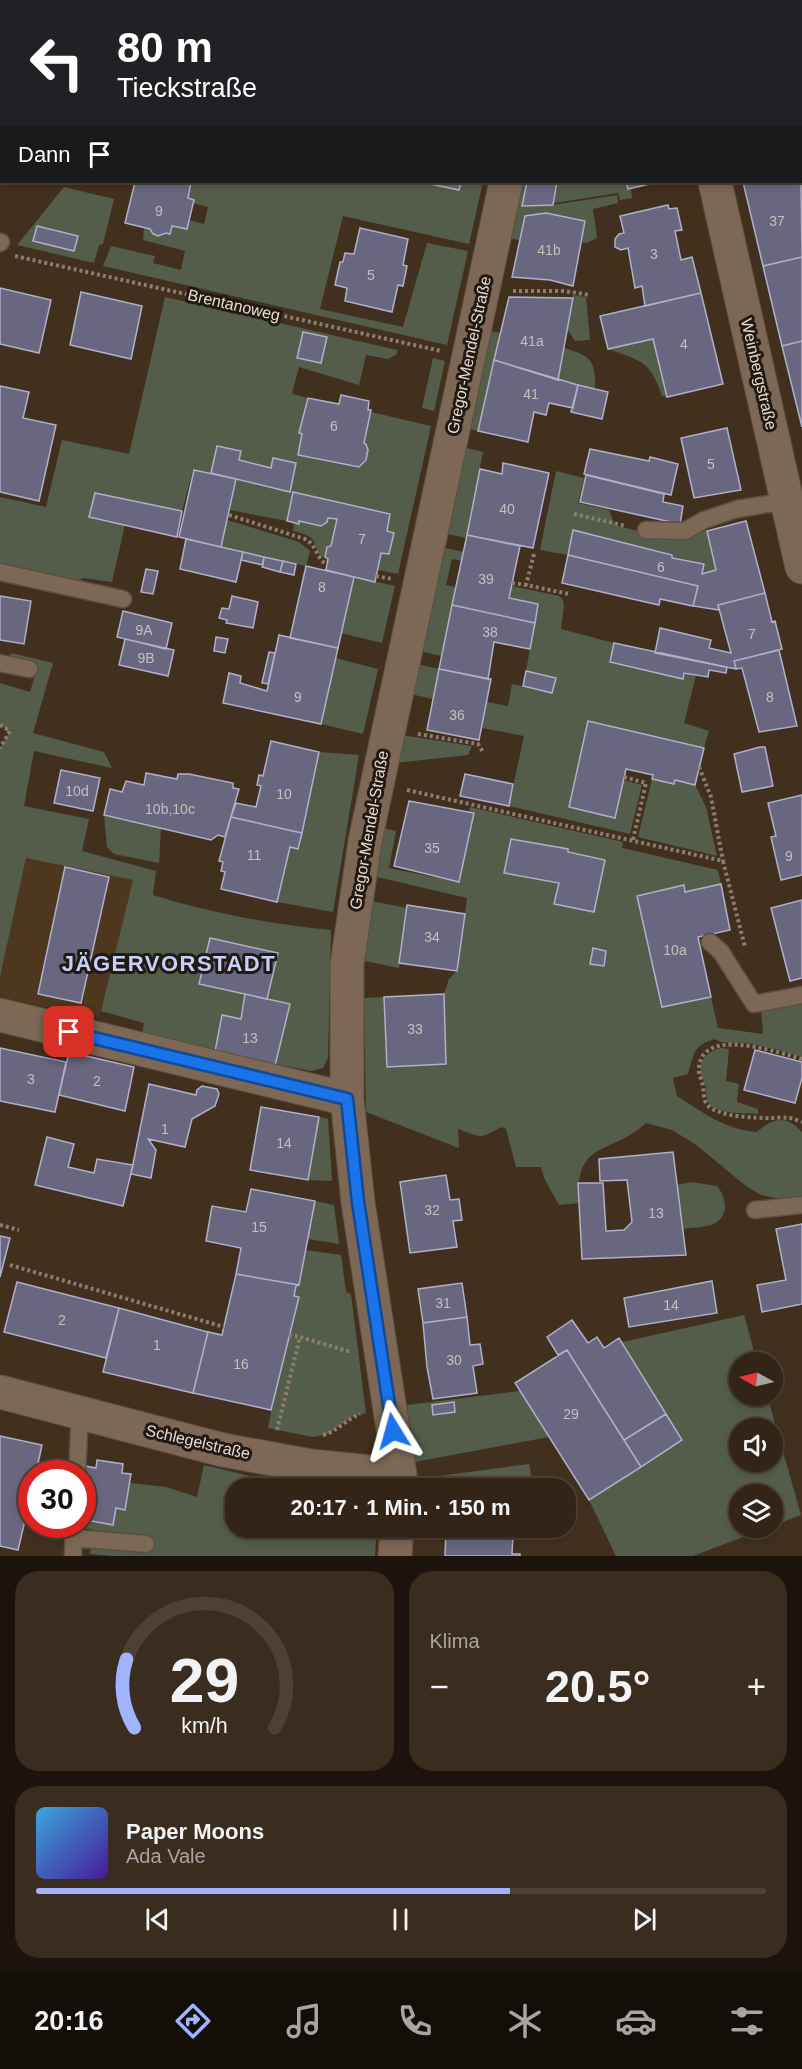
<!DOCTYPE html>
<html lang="de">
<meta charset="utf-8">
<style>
body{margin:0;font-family:Arial,sans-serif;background:#3a2c1f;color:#f1f3f6;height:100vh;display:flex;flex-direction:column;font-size:22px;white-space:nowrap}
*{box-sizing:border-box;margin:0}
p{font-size:20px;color:#a8a4a1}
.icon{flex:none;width:33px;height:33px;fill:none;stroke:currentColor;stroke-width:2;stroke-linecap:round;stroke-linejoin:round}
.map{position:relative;height:1556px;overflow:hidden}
.details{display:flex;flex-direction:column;gap:15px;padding:15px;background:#1c140c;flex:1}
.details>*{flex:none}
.guide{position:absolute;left:0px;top:0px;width:802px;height:183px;box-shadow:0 3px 9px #0003,0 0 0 2px #4d4135;background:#202124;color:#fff;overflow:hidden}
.needle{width:39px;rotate:278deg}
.buttons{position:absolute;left:729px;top:1352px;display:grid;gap:12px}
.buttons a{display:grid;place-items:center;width:54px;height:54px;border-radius:50%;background:#322416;box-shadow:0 3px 9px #0003,0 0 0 2px #4d4135;font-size:30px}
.speed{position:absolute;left:18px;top:1460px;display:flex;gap:12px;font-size:30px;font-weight:700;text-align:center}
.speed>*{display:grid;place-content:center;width:78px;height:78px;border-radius:50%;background:#322416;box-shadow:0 3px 9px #0003,0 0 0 2px #4d4135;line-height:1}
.speed .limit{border:9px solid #d22;background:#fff;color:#111}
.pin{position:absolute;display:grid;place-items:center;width:51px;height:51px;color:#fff;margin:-26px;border-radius:12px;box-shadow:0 3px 9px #0006}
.me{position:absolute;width:66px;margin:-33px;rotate:352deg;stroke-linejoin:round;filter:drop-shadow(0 0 4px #0008)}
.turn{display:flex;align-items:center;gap:21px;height:126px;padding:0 18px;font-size:27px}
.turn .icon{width:78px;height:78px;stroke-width:2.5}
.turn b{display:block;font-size:42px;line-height:51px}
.then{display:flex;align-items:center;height:57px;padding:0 18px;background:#0003;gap:12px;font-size:22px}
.big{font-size:45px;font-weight:800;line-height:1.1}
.details .tile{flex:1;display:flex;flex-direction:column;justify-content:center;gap:9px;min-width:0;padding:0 21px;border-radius:24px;background:#3a2c1f}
.details .dial{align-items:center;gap:0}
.dial svg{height:156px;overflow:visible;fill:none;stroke:#4d4135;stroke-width:7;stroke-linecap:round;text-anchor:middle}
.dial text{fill:#f1f3f6;stroke:none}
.song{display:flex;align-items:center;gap:18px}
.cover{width:72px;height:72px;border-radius:9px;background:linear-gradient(135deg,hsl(200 70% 55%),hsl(260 70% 35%))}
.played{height:6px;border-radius:3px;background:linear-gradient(90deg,#a1b3fd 65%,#4d4135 65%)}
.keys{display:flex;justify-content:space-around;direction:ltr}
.heat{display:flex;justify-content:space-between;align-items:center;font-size:33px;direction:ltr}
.details .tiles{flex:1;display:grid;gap:15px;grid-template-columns:1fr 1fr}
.tile:last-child{grid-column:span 2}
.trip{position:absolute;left:225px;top:1478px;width:351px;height:60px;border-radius:24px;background:#322416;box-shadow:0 3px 9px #0003,0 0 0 2px #4d4135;font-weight:800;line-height:60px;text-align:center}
.tab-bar{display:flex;height:96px;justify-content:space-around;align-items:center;background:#140e09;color:#a8a4a1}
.tab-bar .icon{width:42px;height:42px}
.tab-bar .on{color:#a1b3fd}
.tab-bar b{font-size:27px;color:#f1f3f6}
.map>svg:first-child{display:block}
</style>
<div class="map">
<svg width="802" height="1556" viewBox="0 0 802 1556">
<rect width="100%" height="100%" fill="#42301e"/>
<path fill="#4e361f" d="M26,858L133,880L99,1018L0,997V977Z"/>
<path fill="#545d4a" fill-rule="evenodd" d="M191,182H483L469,244L343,216L320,309L403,327L427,243L468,251L447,345L103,266L111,246L155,256L153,263L181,270L185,251L143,240L144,227L150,229C157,241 165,233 172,226L187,229L189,220L204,224L208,207L193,203L194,200L188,198Z
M519,182H527L523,206L553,205L617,195L618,203L593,209L597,238L586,243L581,242L584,221L546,213L526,216L520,240L507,238Z
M558,182H626L628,189L631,190L632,198L620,200L618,193L554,203Z
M64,187L114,199L103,244L99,245L94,263L17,245Z
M573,295L586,297L590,340L575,341L567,329Z
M165,297L397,350V354L388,359L366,355L359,385L299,367L292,394L308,398L299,433L302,434L298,455L359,467C366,463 370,453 366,444L364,443L371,412L431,426L398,574L378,570L381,553L389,554L393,533L387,531L390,514L293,492L287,521L230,510L236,479L290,491L296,464L274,458L271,468L239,460L240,451L217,446L211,473L193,470L182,511L95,494L90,517L125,525L112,582L84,578L65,584L0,564V497L46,507L62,440L129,454Z
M486,330L500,333L478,431L466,428Z
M653,339L667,397L662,396C650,360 641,361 608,349Z
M564,348C591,356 596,360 595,389L558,380Z
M433,358L445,361L434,411L422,408Z
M462,447L483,452L466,538L443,533Z
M556,471L584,478L578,503L609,510L615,525L649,534L700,528L707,531L716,570L702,574L703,564L672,558V555L573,530L568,555L540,550Z
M328,518L337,519L331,546L327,548L325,557L320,556C312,538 316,537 293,531L294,523L298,524L299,521L321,526L327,522Z
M227,520L299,542L310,551L306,566L221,547Z
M440,547L464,552L462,561L452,559L446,585L456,587L442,656L419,651Z
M354,577L395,586L382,643L341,633Z
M512,586L559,596L563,600L564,606L561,629L614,643L610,662L683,679L684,673L696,675L684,723L709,731L704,748L588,722L569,807L615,817L623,780L642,785L630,834L509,806L524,736L482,728L487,702L508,706L512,684L552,692L556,678L526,671L538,604L509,598Z
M11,653L53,663L33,733L104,752L112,768L34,751L24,806L89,819L82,851L156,871L153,895C210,913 271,924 331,930L328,1058L323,1068L311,1071L276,1064L290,1004L267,999L278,953L245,994L241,1019L222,1015L214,1057L142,1033L144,1023L101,1011L133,880L26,858L0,977V748L10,731L0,725V683L30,692L37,668L9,660Z
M335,658L378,669L363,734L321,724Z
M417,664L439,669L434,699L410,694Z
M401,735L472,746L468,755L395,763Z
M319,752L359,755L333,912L277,902L290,847L298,849Z
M652,779L674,784L675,780L695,785L706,807L717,856L638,837Z
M470,807L623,842L622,848L718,870L721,884L685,892L683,885L637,896L662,1007L711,997L718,1028L763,1034L761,1009L802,1001V1057C783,1052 764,1045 744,1043C735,1042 723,1045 715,1039C693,1045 694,1054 688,1074L673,1078L677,1096C702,1112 726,1130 757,1132C773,1117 787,1115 802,1132V1197L787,1200L761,1195L746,1186L695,1144L672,1130L646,1123C609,1157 575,1138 579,1203L559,1205L544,1178L541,1167H516L506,1129L501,1127C479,1140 481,1137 458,1129L459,1148L366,1112L364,998L444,994L449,979L457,971L467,898L373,876L382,828L396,831L389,868L458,882L474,814L469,813ZM511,839L568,849V852L604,860L594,911L555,904L559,883L504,873Z
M104,815L161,828L159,863L114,854L107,847Z
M371,901L407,908L399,968L365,961Z
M721,1048L729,1049L726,1081L739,1084L737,1102L758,1109V1114C745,1113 722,1114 711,1106C704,1100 707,1091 705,1084C704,1081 702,1078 701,1075C698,1060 708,1051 721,1048Z
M319,1117L328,1119L332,1181L308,1180Z
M691,1182L717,1186C727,1198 730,1218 711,1225C702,1228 691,1227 682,1229L677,1185Z
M315,1201L334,1205L339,1244L308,1239Z
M306,1250L341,1255L346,1292L351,1294L366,1413L352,1417L328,1434L313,1437L268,1428L294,1296L296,1286L299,1285Z
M744,1315L757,1362H740V1395H767L801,1515L773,1526L772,1494H740V1527H769L693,1556H616L589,1500L682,1440L622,1342ZM740,1428H772V1461H740Z
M520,1391L549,1437L414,1462L407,1405Z
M529,1464L534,1488H417L416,1479Z
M204,1465L300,1488H236V1527H371L376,1538L375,1556H112L90,1554L91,1548L148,1552L150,1536L86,1529V1520L116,1508L125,1509L130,1483L166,1487L197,1497Z"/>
<path fill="#696780" stroke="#b1afcb" stroke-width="1.5" d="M0,0H39V2H2V114H0Z
M39,0H106L109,2H39Z
M558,0H637V2H558Z
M702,0H802V10L801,2H702Z
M135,182H191L188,198L194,200L187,229L172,226L170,234L166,233L158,236L153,234L150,229L125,223Z
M421,182H461L459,190Z
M527,182H557L553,205L522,206Z
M626,182H658L628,189Z
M743,182H801L802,257L763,266Z
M668,205L669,209L677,208L682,230L675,231L681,260L692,257L701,293L645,306L642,286L635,288L628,248L621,250L615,247V239L619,234L624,233L620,216Z
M546,213L585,221L573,286L550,280L512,277L525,216Z
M37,226L78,236L74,251L33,241Z
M360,228L408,239L403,265L407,266L403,286L398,285L392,312L345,301L347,288L335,285L340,262H343L345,253L354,254Z
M802,257V341L782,346L763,266Z
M0,288L51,300L39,353L0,344Z
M81,292L142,306L131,359L70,345Z
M701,293L723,384L667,397L653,339L608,349L600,316Z
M509,297L573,298L558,380L494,360Z
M303,332L327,337L321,363L297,358Z
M802,341V427L782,346Z
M494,360L578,385L573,408L549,403L546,415L534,412L528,442L478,431Z
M578,385L608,392L602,419L571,412Z
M0,386L29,392L23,418L56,425L39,501L0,492Z
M341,395L369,401L368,410H371L364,443L366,444L368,450L366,460L359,467L298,455L302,434L299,433L308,398L339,404Z
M727,428L741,490L694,498L681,438Z
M217,446L241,451L239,460L271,468L273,458L296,463L290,492L211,473Z
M590,449L649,461L650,457L678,464L671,495L584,474Z
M503,463L549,473L533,548L467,535L480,469L502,474Z
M194,470L236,479L221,547L179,537Z
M586,475L664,494L663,502L683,506L680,524L580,502Z
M293,492L390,514L387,531L394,533L389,554L381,553L375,582L326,570L328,559L325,557L327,547L331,546L337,519L328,518L327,522L321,526L299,521V524L287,521Z
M95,493L182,511L177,537L89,517Z
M746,521L765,593L718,605L719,610L693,606L698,586L568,555L573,530L672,555V558L704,564L702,574L716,570L707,531Z
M467,535L520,546L509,598L538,604L535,623L452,605Z
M186,539L243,552L236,582L180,569Z
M243,552L264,557L263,565L241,560Z
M568,555L698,586L693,606L660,599L659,605L562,583Z
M264,557L283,561L280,572L262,567Z
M283,561L296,564L294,575L280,572Z
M306,566L354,577L338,648L290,638Z
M146,569L158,571L153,594L141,592Z
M765,593L772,622L775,621L782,649L734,661L736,669L655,653L660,628L711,640L709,648L731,653L718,605Z
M0,596L31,601L24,644L0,640Z
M232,596L258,602L253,628L226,623L227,620L219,618L222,608L229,609Z
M452,605L535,623L530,649L494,642L488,679L439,669Z
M123,611L172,623L166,649L117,637Z
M279,635L338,648L321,724L223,703L229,673L241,676L240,683L267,691Z
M216,637L228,639L225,653L214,651Z
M125,639L174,650L168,676L119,665Z
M614,643L727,667L726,673L709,670L708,677L684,673L683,679L610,662Z
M779,650L797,726L759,732L742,668L736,669L734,661Z
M269,652L275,653L268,684L262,683Z
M439,669L491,679L479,740L427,730Z
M526,671L556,678L552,693L523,686Z
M588,721L704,748L695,785L675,780L674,784L652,779L653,775L626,769L615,818L569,807Z
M271,741L319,752L302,833L231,817L236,803L256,807L261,786L257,785L259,775L263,776Z
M760,747H765L773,786L742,792L734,754Z
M61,770L100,778L93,811L54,803Z
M146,773L177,779L178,774H189L233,783V788L239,789L225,837L218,835L211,840L104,815L110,789L122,792L126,781L144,785Z
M465,774L513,784L509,806L460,796Z
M802,795V875L781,880L771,837L776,836L768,803Z
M409,801L474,813L459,882L394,866Z
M231,817L302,833L298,849L290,847L277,902L221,889L225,872L221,871L223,862L219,861Z
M511,839L568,849V852L605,860L594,912L554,904L559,883L504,873Z
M65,867L109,877L81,1003L38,994Z
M721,884L730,930L698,937L711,997L662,1007L637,896L684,885L685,892Z
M802,900V978L790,981L771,908Z
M407,905L465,914L457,971L399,963Z
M210,938L278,953L267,999L199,984Z
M593,948L606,951L604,966L590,964Z
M245,994L290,1004L274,1070L214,1057L222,1015L241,1019Z
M444,994L446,1064L387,1067L384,997Z
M0,1048L66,1062L55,1112L0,1101Z
M755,1050L802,1062V1078L795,1103L744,1090Z
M69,1052L134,1067L125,1111L59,1095Z
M149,1084L196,1095L197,1090L202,1086L217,1089L219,1094L215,1106L192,1119L185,1147L148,1139L156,1150L151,1178L131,1174Z
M261,1107L319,1117L308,1180L250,1170Z
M47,1137L74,1144L68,1167L94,1173L97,1159L133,1165L123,1206L35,1185Z
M673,1152L686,1255L582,1259L578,1183H603L606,1231L624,1230L632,1222L627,1180L600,1181L599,1159Z
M446,1175L450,1200L459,1199L462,1220L453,1221L457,1247L410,1253L400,1182Z
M251,1189L315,1201L299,1285L236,1274L241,1248L206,1241L212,1206L246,1212Z
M802,1224V1304L762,1312L757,1285L786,1280L776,1229Z
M0,1236L10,1238L0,1277Z
M236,1274L299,1285L296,1286L294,1296L299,1297L271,1410L193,1393L208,1332L222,1335Z
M712,1281L717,1313L629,1327L624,1298Z
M17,1282L119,1308L106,1358L4,1332Z
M462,1283L467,1317L423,1323L418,1289Z
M119,1308L208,1332L193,1393L103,1372Z
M467,1317L470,1345L480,1344L483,1364L473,1366L477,1393L433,1399L427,1367L423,1323Z
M572,1320L588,1343L597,1337L604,1348L619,1338L666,1414L624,1440L567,1350L558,1355L547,1337Z
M567,1350L641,1467L589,1500L515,1383Z
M454,1402L455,1412L433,1415L432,1405Z
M666,1414L682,1440L641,1467L624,1440Z
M0,1436L42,1445L36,1473H32V1491L18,1550L0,1546Z
M97,1460L123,1464L122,1473L131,1474L125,1510L116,1508L113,1525L86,1520L90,1503L82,1502L85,1466L96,1468Z
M446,1530L513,1534L512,1554H520V1556H445Z"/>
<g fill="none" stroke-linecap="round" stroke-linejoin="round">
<defs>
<path id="lane" d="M0,243L1,242
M646,530L685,531L704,520L737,509L787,501
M0,572L123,599
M0,663L29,669
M710,942L721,952L754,1004L802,995
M755,1210L802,1205
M77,1473L80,1413
M74,1538L146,1544
M73,1556L74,1524"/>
<path id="street" d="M674,0L675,2
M544,2L545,0
M715,182L802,567
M0,1015L347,1099
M0,1392L223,1450L311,1466L400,1475
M399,1488L400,1475L358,1202L347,1099V965L365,841L506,182
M395,1556L397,1527"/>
</defs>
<use href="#lane" stroke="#5d4f3f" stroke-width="19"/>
<use href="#street" stroke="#5d4f3f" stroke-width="35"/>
<path stroke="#8c7d6e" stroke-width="4" stroke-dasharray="3 3" stroke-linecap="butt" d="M419,2V0
M453,2V0
M15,256L441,351
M513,291H564L590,295
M574,514L626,526
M229,515L305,539C317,545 316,558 327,565
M534,554L526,585L569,594
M376,576L392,579
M512,583L526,585
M0,725L10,731L0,748
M418,734L478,744L483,752
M699,767L711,797L723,861
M624,777L646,783L633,840
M407,790L723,861L745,947
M802,1059C780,1053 717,1031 702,1057C698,1065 698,1072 701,1079C706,1090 700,1101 711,1108C725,1117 755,1118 770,1118C776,1118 783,1117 789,1118C793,1118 798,1121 802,1122
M0,1225L19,1230
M10,1265L224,1327
M289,1335L300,1337
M277,1430L300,1337L351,1352
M323,1435C337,1432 346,1419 360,1414"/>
<use href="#lane" stroke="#7c6854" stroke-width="16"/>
<use href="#street" stroke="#7c6854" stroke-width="33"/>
</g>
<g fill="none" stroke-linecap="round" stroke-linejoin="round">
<defs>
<path id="route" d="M69,1032L347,1099L358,1202L393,1431"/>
</defs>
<use href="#route" stroke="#114b97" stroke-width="15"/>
<use href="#route" stroke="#1a73e8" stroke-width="10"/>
</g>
<g text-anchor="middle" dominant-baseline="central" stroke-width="6" stroke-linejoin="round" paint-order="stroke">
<g font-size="14" fill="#c8bebc">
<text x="159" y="211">9</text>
<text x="777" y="221">37</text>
<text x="549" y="250">41b</text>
<text x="654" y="254">3</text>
<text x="371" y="275">5</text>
<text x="532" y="341">41a</text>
<text x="684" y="344">4</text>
<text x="531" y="394">41</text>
<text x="334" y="426">6</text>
<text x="711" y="464">5</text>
<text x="507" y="509">40</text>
<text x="362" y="539">7</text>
<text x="661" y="567">6</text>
<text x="486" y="579">39</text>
<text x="322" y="587">8</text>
<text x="144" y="630">9A</text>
<text x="490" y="632">38</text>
<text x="752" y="634">7</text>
<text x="146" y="658">9B</text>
<text x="298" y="697">9</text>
<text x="770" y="697">8</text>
<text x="457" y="715">36</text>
<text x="77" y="791">10d</text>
<text x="284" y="794">10</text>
<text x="170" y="809">10b,10c</text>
<text x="432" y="848">35</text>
<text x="254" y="855">11</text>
<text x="789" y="856">9</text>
<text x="432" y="937">34</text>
<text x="675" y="950">10a</text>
<text x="415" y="1029">33</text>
<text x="250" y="1038">13</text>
<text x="31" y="1079">3</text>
<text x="97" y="1081">2</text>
<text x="165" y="1129">1</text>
<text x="284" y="1143">14</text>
<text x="432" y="1210">32</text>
<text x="656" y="1213">13</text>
<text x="259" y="1227">15</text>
<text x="443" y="1303">31</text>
<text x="671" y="1305">14</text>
<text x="62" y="1320">2</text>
<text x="157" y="1345">1</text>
<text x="454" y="1360">30</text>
<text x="241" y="1364">16</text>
<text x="571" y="1414">29</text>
</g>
<g font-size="16" fill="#e7dbd0" stroke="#221a12">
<text transform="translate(234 305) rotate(13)">Brentanoweg</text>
<text transform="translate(469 355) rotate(-78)">Gregor-Mendel-Straße</text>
<text transform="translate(759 374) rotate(77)">Weinbergstraße</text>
<text transform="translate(369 830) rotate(-80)">Gregor-Mendel-Straße</text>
<text transform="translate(198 1442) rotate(13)">Schlegelstraße</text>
</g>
<g font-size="22" font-weight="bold" letter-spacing="1.5" fill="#c5d1fb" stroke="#221a12">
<text x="169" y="963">JÄGERVORSTADT</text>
</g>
</g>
</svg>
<div class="buttons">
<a><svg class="needle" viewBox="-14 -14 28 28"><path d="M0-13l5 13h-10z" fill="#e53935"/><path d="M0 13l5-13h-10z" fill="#a8a4a1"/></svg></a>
<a><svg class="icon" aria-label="sound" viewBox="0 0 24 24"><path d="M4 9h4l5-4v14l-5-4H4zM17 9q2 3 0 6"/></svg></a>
<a><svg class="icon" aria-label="layers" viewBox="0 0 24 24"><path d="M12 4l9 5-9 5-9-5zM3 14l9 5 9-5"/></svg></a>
</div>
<div class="speed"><div class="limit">30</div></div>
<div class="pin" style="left:69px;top:1032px;background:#d93025"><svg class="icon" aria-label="arrive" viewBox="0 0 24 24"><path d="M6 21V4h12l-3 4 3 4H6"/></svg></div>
<svg class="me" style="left:393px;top:1431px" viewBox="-20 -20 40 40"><path d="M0-17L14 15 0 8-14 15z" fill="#1a73e8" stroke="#fff" stroke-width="4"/></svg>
<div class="trip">20:17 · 1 Min. · 150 m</div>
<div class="guide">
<div class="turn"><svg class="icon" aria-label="left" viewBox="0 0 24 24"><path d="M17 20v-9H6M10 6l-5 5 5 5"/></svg><div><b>80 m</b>Tieckstraße</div></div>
<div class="then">Dann<svg class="icon" aria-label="arrive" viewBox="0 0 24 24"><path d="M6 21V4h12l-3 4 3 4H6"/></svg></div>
</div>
</div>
<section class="details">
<div class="tiles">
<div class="tile dial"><svg viewBox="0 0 100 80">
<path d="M14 69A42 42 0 1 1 86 69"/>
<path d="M14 69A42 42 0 0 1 10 34" stroke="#a1b3fd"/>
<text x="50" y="56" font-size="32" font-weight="700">29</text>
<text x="50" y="72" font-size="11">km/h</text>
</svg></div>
<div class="tile"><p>Klima</p>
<div class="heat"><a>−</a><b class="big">20.5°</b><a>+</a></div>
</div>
<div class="tile">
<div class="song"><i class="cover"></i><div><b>Paper Moons</b><p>Ada Vale</p></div></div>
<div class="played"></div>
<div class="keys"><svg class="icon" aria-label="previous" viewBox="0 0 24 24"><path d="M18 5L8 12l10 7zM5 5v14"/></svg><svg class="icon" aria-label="pause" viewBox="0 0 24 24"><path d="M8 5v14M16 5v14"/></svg><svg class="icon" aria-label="next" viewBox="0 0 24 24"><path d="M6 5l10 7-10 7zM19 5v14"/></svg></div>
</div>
</div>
</section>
<nav class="tab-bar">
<b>20:16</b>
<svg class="icon on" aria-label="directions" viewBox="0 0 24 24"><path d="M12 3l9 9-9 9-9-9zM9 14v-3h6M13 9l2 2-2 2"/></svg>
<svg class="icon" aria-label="music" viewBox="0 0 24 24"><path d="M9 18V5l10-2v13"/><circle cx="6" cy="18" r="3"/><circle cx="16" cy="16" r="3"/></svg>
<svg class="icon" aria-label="phone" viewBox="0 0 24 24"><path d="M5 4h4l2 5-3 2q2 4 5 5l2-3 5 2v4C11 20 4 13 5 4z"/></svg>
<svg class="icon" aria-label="climate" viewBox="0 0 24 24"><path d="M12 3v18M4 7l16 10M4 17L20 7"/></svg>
<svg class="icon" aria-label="car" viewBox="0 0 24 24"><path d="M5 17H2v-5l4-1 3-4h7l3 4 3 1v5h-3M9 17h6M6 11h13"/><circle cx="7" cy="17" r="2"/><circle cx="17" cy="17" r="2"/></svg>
<svg class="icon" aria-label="filters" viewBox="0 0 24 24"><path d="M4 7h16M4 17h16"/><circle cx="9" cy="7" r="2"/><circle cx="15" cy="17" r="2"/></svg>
</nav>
